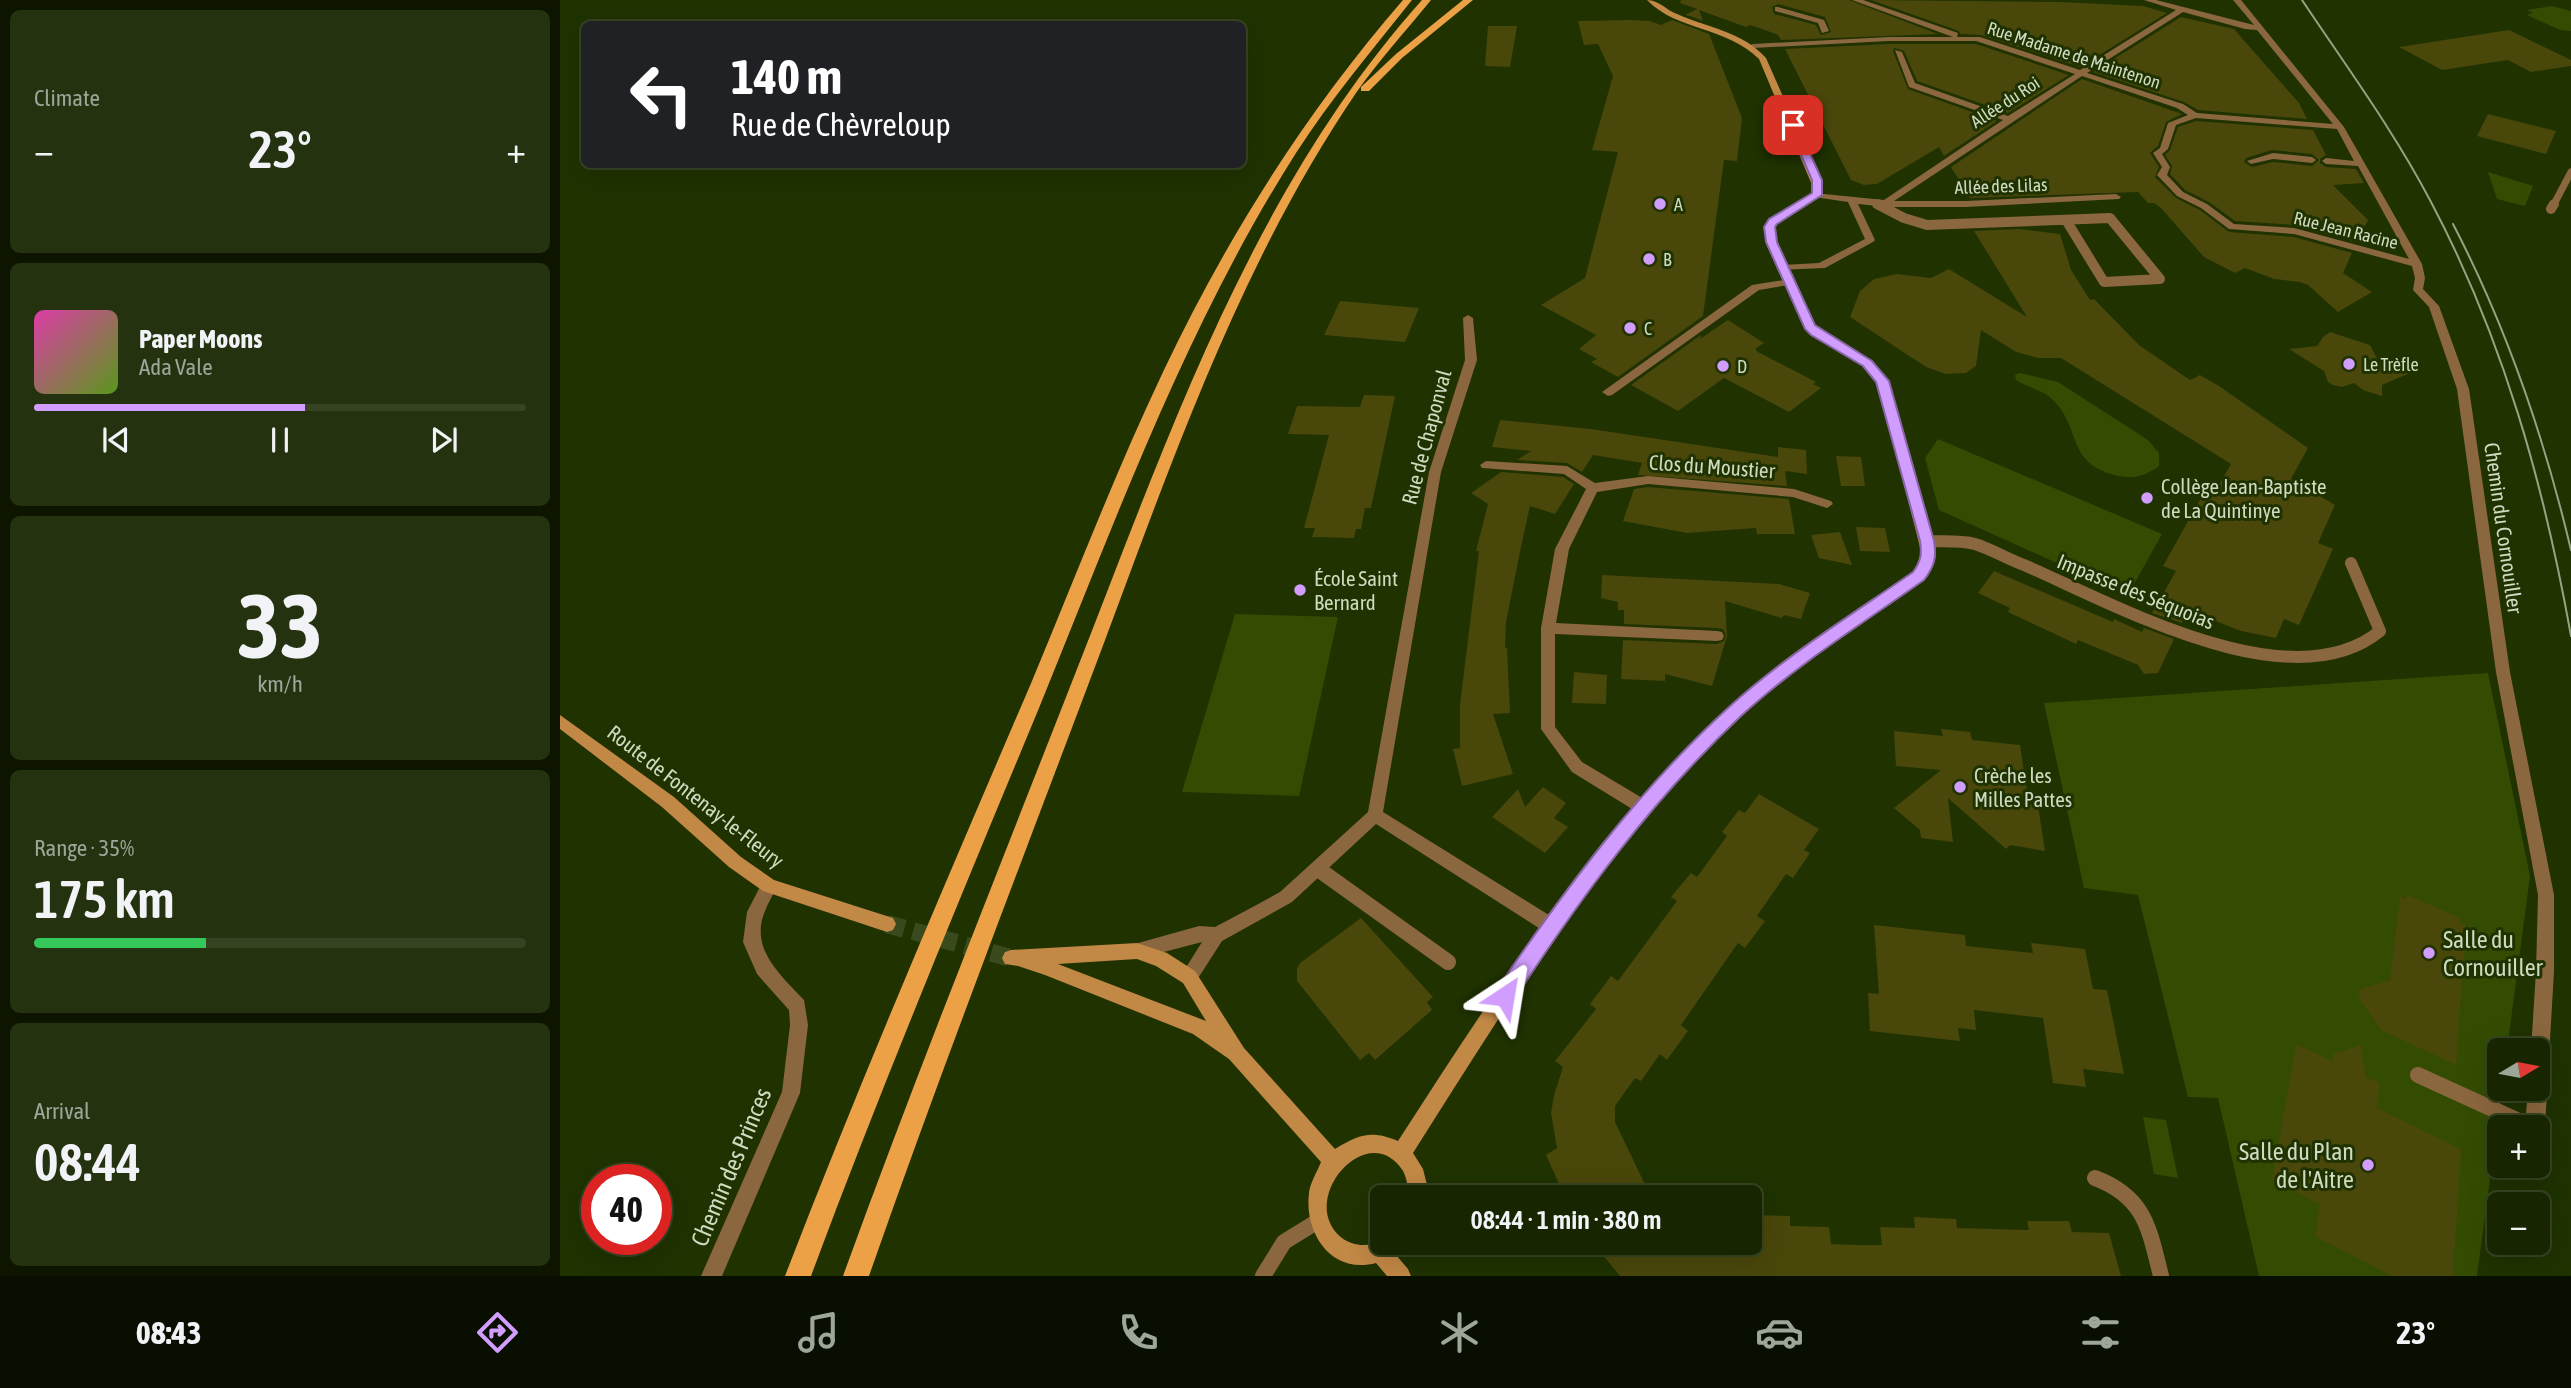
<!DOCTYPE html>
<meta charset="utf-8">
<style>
body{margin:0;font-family:"Asap Condensed",sans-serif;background:#24320f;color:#f1f3f6;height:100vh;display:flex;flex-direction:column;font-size:26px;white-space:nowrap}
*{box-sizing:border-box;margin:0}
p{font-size:23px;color:#9ea599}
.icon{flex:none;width:38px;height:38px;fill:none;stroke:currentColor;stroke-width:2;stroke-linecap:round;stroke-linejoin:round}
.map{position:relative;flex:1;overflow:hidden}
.details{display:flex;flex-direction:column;gap:10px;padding:10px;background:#0d1500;width:560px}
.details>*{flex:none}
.top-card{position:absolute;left:21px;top:21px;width:665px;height:147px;border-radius:10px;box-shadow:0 7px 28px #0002,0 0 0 2px #364322;background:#202124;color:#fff;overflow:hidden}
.needle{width:46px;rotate:80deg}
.tools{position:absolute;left:1927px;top:1038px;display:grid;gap:14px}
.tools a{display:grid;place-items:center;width:63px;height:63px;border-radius:10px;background:#172600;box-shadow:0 7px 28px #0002,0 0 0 2px #364322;font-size:35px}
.speed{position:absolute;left:21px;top:1164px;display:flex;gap:14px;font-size:35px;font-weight:700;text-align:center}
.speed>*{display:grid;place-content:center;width:91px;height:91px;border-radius:50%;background:#172600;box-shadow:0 7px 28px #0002,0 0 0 2px #364322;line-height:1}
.speed .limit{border:10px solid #d22;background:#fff;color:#111}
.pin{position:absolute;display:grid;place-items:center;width:60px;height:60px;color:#fff;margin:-30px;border-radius:14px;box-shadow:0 4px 10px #0006}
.me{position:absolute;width:77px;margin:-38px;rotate:33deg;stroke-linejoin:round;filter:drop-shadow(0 0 5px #0008)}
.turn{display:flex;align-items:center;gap:24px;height:147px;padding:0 35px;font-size:32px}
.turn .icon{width:91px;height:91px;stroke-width:2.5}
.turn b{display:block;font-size:49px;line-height:60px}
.big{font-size:52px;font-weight:600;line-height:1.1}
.details .card{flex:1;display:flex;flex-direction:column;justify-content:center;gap:10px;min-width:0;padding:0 24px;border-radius:10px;background:#24320f}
.details .dial{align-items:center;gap:0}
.dial b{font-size:91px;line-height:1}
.song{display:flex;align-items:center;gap:21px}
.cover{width:84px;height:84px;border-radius:10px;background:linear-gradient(135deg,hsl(320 70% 55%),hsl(90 70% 35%))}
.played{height:7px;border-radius:4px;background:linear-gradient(90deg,#d19dfe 55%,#364322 55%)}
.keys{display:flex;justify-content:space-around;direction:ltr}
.heat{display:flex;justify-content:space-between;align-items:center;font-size:38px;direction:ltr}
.charge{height:10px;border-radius:5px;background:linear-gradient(90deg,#34c759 35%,#364322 0)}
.trip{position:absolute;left:810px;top:1185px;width:392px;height:70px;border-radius:10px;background:#172600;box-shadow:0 7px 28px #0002,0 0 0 2px #364322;font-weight:600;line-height:70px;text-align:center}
.tabs{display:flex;height:112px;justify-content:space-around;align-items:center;background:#090f00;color:#9ea599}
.tabs .icon{width:49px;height:49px}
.tabs .current{color:#d19dfe}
.tabs b{font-size:32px;color:#f1f3f6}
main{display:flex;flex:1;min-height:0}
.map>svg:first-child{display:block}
</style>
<main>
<section class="details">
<div class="card"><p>Climate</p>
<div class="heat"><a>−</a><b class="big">23°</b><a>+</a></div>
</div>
<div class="card">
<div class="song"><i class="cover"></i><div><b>Paper Moons</b><p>Ada Vale</p></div></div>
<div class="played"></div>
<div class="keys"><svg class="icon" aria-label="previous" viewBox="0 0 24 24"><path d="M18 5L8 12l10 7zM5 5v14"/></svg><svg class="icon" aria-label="pause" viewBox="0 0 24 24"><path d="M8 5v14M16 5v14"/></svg><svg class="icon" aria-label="next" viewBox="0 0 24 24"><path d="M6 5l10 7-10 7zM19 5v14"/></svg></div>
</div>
<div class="card dial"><b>33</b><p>km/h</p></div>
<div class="card"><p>Range · 35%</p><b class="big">175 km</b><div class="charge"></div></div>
<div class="card"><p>Arrival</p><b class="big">08:44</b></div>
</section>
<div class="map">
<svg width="2011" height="1276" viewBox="0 0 2011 1276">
<rect width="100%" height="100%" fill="#1f3200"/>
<path fill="#334c02" d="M1992,6L2011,11V31L2000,30L1967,15L1973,13L1967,10Z
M1928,172L1973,186L1965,206L1937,199Z
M1460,373L1498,382L1588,440L1599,453V466C1585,476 1575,479 1558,476C1506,464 1522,430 1494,401C1483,389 1468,388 1456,380L1455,375Z
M1378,439L1602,534L1568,595L1379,510L1365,458Z
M675,614L778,617L739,796L622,792Z
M1928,673L1970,876L1947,1050H1939V1088L1942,1089L1917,1276H1699L1658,1098L1628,1097L1578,895L1524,888L1484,703Z
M1583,1117L1606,1120L1618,1178L1594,1174Z"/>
<path fill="#49470a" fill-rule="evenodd" d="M1121,0H1289L1378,34L1221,40L1218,35L1205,30L1190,25L1186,27L1139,10L1143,21L1130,16L1125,15L1137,9L1120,3ZM1218,4L1265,17L1271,32L1261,35L1256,25L1214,14L1212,7Z
M1311,0L1500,2L1583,6L1607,13L1520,67L1421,35L1400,34L1399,31Z
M1621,17L1674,29L1739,103L1747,119L1638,110L1624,102L1533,72Z
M1070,20L1090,21L1101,25L1112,20L1149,34L1182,118L1177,161L1164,160L1143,316L1058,377L1031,362L1037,359L1019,349L1036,335L981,305L1025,278L1058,152L1032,150L1053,76L1038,44L1024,45L1018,21Z
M928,26H957L950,67L925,66Z
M1949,30L2011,60V66L1971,72L1948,60L1882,70L1839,47Z
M1329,44H1416L1509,75L1448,113L1357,81L1344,51L1334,48L1333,51L1348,89L1437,121L1384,156L1379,147L1317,184L1304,185L1291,180L1225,49Z
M1522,79L1622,114L1606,122L1598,146L1590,153L1599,167L1595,177L1616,198L1640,210L1669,232L1734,237L1792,253L1783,273L1812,292L1778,312L1748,285L1740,282L1714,279L1685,268L1675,273L1644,257L1601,208L1594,203H1588L1578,192L1410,198L1391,167Z
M1928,114L1996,131L1986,154L1917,136Z
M1636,121L1753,130L1766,155L1760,159V163L1766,167L1796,169L1804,183L1773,185L1808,220L1797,242L1734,225L1675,221L1649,202L1625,190L1610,174L1612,166L1605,155L1610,150L1618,127ZM1712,150L1752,154L1759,160L1752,166L1713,162L1692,167L1684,162L1686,158Z
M1459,229L1500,234L1511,270L1530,300L1534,299L1579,345L1630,380L1640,375L1659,386L1748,448L1731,479L1775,505L1758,543L1773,549L1739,625L1724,619L1716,638L1681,631L1628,610L1622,623L1592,613L1616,571L1603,566L1642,496L1651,499L1671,464L1501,358H1479L1456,352L1421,330L1416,366L1406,373L1386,374L1366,367L1290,317L1300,291L1314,279L1337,274L1371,278L1389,269L1467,317L1414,231Z
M780,301L859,308L845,342L764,335Z
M1168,320L1204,343L1195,349L1198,352L1256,382L1253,384L1261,388L1229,412L1164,378L1118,411L1071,385L1141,335L1140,339Z
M1770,332L1810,345L1818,360L1850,373L1822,385V396L1803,390L1794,383L1782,387L1773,385L1768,382L1764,371L1729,349L1757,346L1763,337Z
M804,395L835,396L811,508H805L801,529H796L794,538L752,537L755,528H744L769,435L728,434L737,406L800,407Z
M940,420L1031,429L1218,457V447L1246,450L1247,474L1225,471L1227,486L1078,475L1082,463L1033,455L1022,472L1007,463L957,460L971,451L932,447Z
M1276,456L1301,457L1305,486H1281Z
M941,472L1003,477L1014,484L995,514L970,506L961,547L946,622L945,648H947L950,713L933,714L953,774L902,786L893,749L900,748V704L919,551H916L928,504L911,493Z
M1088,487L1229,499L1235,534H1197L1196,528L1127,533L1063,521L1074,489Z
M1296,527L1325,528L1330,552L1300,551Z
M1280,532L1292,565L1259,558L1251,535Z
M1434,571L1553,622L1554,619L1582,632L1584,628L1614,639L1598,673L1584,674L1578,665L1518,640L1516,644L1448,612L1450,608L1418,593Z
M1042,575L1219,584L1250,593L1241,619L1224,615L1222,618L1165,601L1167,636L1152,686L1105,674V681L1061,679L1063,640L1157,644L1164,641L1166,635L1163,629L1157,628L1064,624V610H1058V602L1041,598Z
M1014,672L1047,675L1046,704L1012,703Z
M1381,729L1410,732L1412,740L1460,745L1469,804L1478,805L1485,851L1450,845L1446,849L1388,798L1393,842L1361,838L1360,830L1334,808L1381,770L1336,766L1334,731L1383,736Z
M983,787L1006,803L994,818L1008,827L985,853L932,817L958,789L965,807Z
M1199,794L1259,829L1244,850L1250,853L1233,878L1226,874L1197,916L1205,921L1185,948L1178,943L1121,1025L1128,1031L1107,1060L1100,1054L1081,1081L1075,1078L1055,1106V1122L1091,1197H1005L986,1155L997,1148L991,1113L994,1095L1003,1067L995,1061L1036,1009L1030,1004L1051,976L1058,981L1117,901L1111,897L1131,873L1137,877L1167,836L1162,832L1179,810L1185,813Z
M1846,894L1901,918L1900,923L1906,925L1896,1065L1821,1030L1797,996L1801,995L1798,990L1830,980L1840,897L1846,899Z
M801,918L873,997L867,1002L872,1010L815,1060L809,1053L800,1060L737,981V968L740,963Z
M1314,925L1405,935L1406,946L1473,953L1471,943L1525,949L1533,989L1547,990L1564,1074L1523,1069L1526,1087L1493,1083L1483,1018L1414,1010L1416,1030L1398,1028L1400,1041L1310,1031L1308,993L1319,994Z
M1736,1044L1772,1061L1773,1054L1801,1045L1806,1077L1820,1083L1817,1108L1901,1149L1893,1276H1832L1756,1237L1759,1204L1712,1180Z
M1190,1215L1230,1216V1226L1269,1227L1271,1244L1296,1245H1322L1320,1227L1355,1228L1354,1217L1396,1219L1397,1228L1469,1230L1467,1221H1509L1512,1232L1549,1233L1561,1276H1060L1032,1242H1190Z"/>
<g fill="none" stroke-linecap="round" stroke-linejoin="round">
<path stroke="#394b1d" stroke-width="18" stroke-dasharray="18 9" stroke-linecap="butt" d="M327,924L451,958"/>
<path stroke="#8b673f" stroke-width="7" d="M1315,203L1320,206
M1993,206L2011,172"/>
<path stroke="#8b673f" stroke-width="10" d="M1317,204L1344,218L1367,225L1550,218L1600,279
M1991,209L1994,204
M1506,220L1544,282L1600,279"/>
<path stroke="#8b673f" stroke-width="12" d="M1367,541C1382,542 1400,540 1415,544C1431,549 1448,559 1464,565C1554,604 1731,704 1820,631L1791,563"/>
<path stroke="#8b673f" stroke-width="16" d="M758,869L888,962
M1858,1075L1972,1127
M1535,1178C1585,1197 1589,1228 1601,1276
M703,1276L724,1242L758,1221"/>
<path fill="#8b673f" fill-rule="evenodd" d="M1292,0H1303L1398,33L1397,37H1420L1520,70L1616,10L1584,0H1596L1694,25L1673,0H1681L1784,127L1862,264L1865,278L1863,289L1879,306L1909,389L1950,672L1994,895V971L1985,1127L1982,1134L1978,1136V1127H1965L1968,1088H1978V1050H1971L1976,971L1978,895L1936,672L1897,389L1869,307L1853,290L1855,278L1852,266L1734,234L1669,229L1641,208L1617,196L1597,175L1602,167L1593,153L1600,148L1608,123L1628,115L1617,108L1522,76L1334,201H1406L1556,194L1561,197L1559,199L1406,207H1328L1298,204L1315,240L1313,242L1265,268L1218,270L1217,268L1222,265L1259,263L1305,239L1288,202L1254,197V193L1324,200L1443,120L1349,87L1335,50L1342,52L1355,83L1448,116L1515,74L1416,41H1329L1193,48L1189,46L1193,44L1329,37H1393ZM1623,12L1685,29L1697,30L1773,124L1637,113L1623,104L1527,73ZM1636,118L1777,129L1794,161L1766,158L1762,161L1766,164L1798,166L1849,259L1734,228L1674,224L1647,204L1623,192L1607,175L1610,167L1602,154L1608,149L1616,125Z
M1218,7L1264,20L1269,31L1262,33L1258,23L1215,11V7Z
M1713,153L1752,157L1756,160L1752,163L1713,159L1691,164L1687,161Z
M1230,279L1234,280V284L1199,290L1052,395L1048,396L1042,392L1192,285Z
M908,315L913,318L917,360L881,472L823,812L997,920L1000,926L997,932L991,934L985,932L816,824L732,902L662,941L635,983L629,985L623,983L620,977L642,942L577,959L571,957L568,951L571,945L639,926L655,927L689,909L720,892L808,812L869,472L905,360L903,318Z
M926,461L1007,466L1035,483L1088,476L1234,489L1271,501L1273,504L1267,508L1233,497L1088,484L1037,492L1009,549L996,623L1157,631L1162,632L1164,636L1162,640L1157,641L995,634V727L1022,762L1089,802L1091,807L1089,812L1083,814L1077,812L1012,772L981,729V628L995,549L1026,489L1004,474L922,468L920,465Z
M209,878L215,881L217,886C214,894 208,902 205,911C189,949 221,975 244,1000L248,1025L240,1093L162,1276H141L222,1092L230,1025L229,1010L197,974L183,942L187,912L203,881Z"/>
<path fill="#c28845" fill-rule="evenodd" d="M1087,0C1099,0 1106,10 1117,14C1148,28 1182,31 1206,58L1262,185L1260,197L1216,223L1214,227L1218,248L1254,325L1312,361L1329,381L1376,555L1373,566L1363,579C1302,622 1239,663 1184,713C1048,837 951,999 853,1153L863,1169L870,1197H850C848,1189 847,1178 843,1171C808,1116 735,1201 782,1238C794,1247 810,1247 822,1240V1242H847L844,1249L836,1255L848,1269L851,1276H827L816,1263C771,1275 744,1233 749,1193C750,1183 757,1172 761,1162L669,1059L633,1034L485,975L458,966L445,964L442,958L445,952L451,950L577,943L607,953L635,971L684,1048L775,1149C799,1134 812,1130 838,1141C937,988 1036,834 1170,708C1225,656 1291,616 1353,573L1360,564L1362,555L1318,382L1304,365L1251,334L1245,328L1208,248L1204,227L1210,219L1252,194V185L1199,59C1165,26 1117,31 1087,0ZM577,959L596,966L623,983L646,1021L498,964Z
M0,715L114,797L181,857L214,880L333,918L336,924L333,930L327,932L203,891L169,867L102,807L0,729Z"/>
<path fill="#eca147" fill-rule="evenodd" d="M843,0H852C812,50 771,99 736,153C626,326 556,519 479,708C401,896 322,1085 251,1276H225C302,1076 387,879 472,681C515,578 555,473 603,372C667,237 746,112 843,0Z
M862,0H871C846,31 819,60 796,93C673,274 604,485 527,688C453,884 378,1079 309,1276H283C357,1072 438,871 517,669C609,435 692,190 862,0Z
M903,0H913L842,58L809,91H801V87L836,54Z"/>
<path stroke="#94a381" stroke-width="2" d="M1742,0C1786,66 1834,131 1871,202C1943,338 1984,485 2011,636
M1893,224C1947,328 1984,436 2011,550"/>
</g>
<path fill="#d19dfe" stroke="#8866a5" stroke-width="2" d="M1233,122L1237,125L1262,180V195L1217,224L1215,227L1217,242L1255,325L1312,361L1329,381L1374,541C1377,558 1374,567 1364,580C1302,624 1236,665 1180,717C1091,801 1018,901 952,1003L945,1006L937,1003L935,996L937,989C1005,889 1079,789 1169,707C1225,656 1291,615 1353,572C1361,561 1362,554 1360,541L1316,382L1303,366L1251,335L1245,329L1206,242L1204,227L1209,219L1252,193V180L1228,125Z"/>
<g fill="#d19dfe" stroke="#1f3200" stroke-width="2.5">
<circle cx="1100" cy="204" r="7"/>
<circle cx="1089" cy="259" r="7"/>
<circle cx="1070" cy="328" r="7"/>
<circle cx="1789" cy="364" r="7"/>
<circle cx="1163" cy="366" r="7"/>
<circle cx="1587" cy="498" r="7"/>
<circle cx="740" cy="590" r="7"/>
<circle cx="1400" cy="787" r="7"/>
<circle cx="1869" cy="953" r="7"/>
<circle cx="1808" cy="1165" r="7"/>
</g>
<g text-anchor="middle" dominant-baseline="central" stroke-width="6" stroke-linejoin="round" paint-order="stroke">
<g font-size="18" fill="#cedbc0" stroke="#1f3200">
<text transform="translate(1514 55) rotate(18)">Rue Madame de Maintenon</text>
<text transform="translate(1445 102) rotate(-33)">Allée du Roi</text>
<text transform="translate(1441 186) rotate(-2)">Allée des Lilas</text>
<text transform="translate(1786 230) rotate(14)">Rue Jean Racine</text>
</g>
<g font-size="18" fill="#cedbc0" stroke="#1f3200" text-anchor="start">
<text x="1114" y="204">A</text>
<text x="1103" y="259">B</text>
<text x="1084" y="328">C</text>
<text x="1803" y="364">Le Trèfle</text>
<text x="1177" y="366">D</text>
</g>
<g font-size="21" fill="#cedbc0" stroke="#1f3200">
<text transform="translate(866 437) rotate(-75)">Rue de Chaponval</text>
<text transform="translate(1152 466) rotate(4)">Clos du Moustier</text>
<text transform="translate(1944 528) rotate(82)">Chemin du Cornouiller</text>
<text transform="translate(1576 591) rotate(22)">Impasse des Séquoias</text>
<text transform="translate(136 796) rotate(38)">Route de Fontenay-le-Fleury</text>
</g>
<g font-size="21" fill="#cedbc0" stroke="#1f3200" text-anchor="start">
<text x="1601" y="486">Collège Jean-Baptiste<tspan x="1601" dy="24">de La Quintinye</tspan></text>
<text x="754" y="578">École Saint<tspan x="754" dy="24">Bernard</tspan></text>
<text x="1414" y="775">Crèche les<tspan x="1414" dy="24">Milles Pattes</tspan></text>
</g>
<g font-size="24" fill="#cedbc0" stroke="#1f3200" text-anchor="start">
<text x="1883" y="939">Salle du<tspan x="1883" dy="28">Cornouiller</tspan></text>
<text x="1794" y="1151" text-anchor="end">Salle du Plan<tspan x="1794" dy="28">de l'Aitre</tspan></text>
</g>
<g font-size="24" fill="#cedbc0" stroke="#1f3200">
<text transform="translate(171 1167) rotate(-67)">Chemin des Princes</text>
</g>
</g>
</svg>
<div class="tools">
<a><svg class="needle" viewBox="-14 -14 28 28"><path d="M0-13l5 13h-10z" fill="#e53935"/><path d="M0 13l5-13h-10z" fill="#9ea599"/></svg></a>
<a>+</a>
<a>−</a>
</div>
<div class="speed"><div class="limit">40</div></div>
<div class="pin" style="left:1233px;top:125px;background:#d93025"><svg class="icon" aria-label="arrive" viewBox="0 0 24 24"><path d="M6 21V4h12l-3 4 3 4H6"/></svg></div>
<svg class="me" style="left:945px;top:996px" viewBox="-20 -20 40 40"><path d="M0-17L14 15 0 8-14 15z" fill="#d19dfe" stroke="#fff" stroke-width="4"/></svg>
<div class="trip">08:44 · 1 min · 380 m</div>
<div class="top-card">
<div class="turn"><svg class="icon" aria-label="left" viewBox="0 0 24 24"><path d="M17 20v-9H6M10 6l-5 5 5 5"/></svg><div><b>140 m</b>Rue de Chèvreloup</div></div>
</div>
</div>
</main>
<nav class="tabs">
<b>08:43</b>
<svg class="icon current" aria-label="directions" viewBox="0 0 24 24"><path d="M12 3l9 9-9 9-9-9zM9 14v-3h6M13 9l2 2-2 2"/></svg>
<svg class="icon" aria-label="music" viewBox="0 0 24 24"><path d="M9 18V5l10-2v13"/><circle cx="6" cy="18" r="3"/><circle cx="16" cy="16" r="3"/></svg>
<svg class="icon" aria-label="phone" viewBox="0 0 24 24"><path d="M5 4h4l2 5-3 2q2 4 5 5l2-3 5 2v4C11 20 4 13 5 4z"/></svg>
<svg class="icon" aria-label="climate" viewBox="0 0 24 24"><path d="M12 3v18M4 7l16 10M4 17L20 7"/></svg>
<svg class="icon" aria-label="car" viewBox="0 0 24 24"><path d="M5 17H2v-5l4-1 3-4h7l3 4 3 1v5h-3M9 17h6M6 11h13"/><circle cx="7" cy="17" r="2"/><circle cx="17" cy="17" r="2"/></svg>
<svg class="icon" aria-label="filters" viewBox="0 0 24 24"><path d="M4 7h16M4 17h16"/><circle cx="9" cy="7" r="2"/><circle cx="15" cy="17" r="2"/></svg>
<b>23°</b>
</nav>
